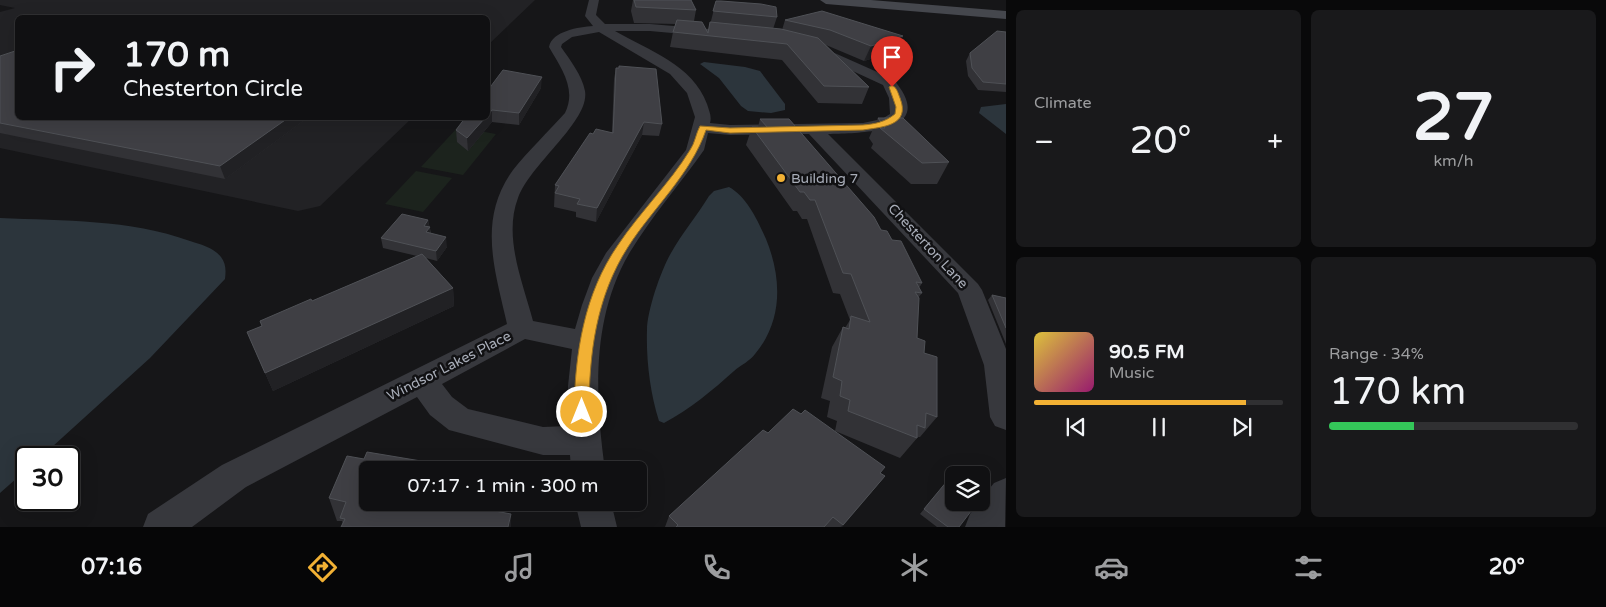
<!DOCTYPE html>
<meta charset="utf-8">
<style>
body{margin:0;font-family:"Varela Round",sans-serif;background:#19191b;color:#f1f3f6;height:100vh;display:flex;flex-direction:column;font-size:19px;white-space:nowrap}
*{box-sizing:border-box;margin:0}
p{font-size:16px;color:#9c9d9f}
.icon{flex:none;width:28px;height:28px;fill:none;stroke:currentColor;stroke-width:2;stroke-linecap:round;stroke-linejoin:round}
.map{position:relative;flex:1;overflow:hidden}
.details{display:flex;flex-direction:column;gap:10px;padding:10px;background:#09090a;width:600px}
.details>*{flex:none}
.hud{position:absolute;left:15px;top:15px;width:475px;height:105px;border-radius:8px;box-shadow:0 5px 20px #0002,0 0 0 1px #303032;background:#101012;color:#f1f3f6;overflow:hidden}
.buttons{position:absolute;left:945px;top:466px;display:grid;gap:10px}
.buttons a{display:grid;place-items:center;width:45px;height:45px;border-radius:8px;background:#101012;box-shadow:0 5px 20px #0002,0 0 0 1px #303032;font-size:25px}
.speed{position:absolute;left:15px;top:446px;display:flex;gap:10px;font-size:25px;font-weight:700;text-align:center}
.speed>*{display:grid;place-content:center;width:65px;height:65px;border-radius:50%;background:#101012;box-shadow:0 5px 20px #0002,0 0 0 1px #303032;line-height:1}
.speed .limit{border:2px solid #111;border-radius:8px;background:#fff;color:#111}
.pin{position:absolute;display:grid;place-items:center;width:42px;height:42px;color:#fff;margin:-51px -21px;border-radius:50% 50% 50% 0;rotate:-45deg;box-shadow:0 0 5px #0007}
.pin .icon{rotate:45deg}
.me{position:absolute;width:55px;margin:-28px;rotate:0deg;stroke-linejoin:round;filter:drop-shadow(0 0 4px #0008)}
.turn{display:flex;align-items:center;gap:18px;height:105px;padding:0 25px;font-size:22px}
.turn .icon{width:65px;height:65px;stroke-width:2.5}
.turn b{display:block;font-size:35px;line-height:42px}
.big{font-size:38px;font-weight:600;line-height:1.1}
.details .card{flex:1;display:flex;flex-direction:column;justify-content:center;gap:8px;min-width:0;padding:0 18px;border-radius:8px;background:#19191b}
.details .dial{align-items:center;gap:0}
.dial b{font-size:65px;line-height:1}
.song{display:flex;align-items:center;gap:15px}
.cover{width:60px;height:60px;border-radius:8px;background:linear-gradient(135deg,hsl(50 70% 55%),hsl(320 70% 35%))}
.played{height:5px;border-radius:2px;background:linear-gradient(90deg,#f2b134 85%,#303032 85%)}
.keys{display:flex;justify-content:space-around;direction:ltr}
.heat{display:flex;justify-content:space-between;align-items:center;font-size:28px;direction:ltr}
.charge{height:8px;border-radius:4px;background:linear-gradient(90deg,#34c759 34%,#303032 0)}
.details .tiles{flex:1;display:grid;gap:10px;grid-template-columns:repeat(2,1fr)}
.trip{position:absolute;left:359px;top:461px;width:288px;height:50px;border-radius:8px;background:#101012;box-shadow:0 5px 20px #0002,0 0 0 1px #303032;font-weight:600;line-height:50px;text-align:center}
.tabs{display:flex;height:80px;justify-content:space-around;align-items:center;background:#060607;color:#9c9d9f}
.tabs .icon{width:35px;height:35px}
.tabs .current{color:#f2b134}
.tabs b{font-size:22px;color:#f1f3f6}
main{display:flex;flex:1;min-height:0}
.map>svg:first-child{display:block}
</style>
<main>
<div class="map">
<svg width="1006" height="527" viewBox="0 0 1006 527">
<rect width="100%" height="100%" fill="#161618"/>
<path fill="#222225" d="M0,0H535L488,45V18H18V118H412L320,206L298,211L0,148V12L15,8L0,5Z"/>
<path fill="#1c231d" d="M458,127L496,134L463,175L421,167Z
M416,171L452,178L423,212L385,204Z"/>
<path fill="#2c353c" d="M704,62L745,67L760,71L785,104V110L771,113L748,111L741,106L719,78L700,64Z
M1006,104V134L979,113L981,107Z
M729,187C747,197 758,221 766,239C782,278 783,321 755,354C750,361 741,365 734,371C713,390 690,409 664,423L659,421C650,393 646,359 647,330C647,311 661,270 671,253C682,233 697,216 709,196L714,191Z
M0,218C64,221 129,219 190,241C200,244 214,248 221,257C226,264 226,270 225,279L150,358L41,457L26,458V470L0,493Z"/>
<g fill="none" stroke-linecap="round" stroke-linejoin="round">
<path fill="#37383d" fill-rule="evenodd" d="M589,0H599L596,15L605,24H650L709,29L711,32L705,36L650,31H615C648,50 693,65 707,104C709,111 712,116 710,123L730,125L863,123L882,119L890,114L889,98L883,85L807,50L806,47L807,44L812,43L893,79C940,133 862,133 828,134L978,284L982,290L1006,349V430L995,426L990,417L984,365L958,293L809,134L730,135L708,133L704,150C680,184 652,216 630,252C591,318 595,396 605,470H571L570,455H543L449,430L430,415L417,397L246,487L192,527H143L148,514L222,465L507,324C495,270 477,220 513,170C529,150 548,132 565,113C577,89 561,68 549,47C552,31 579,27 593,26L585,16ZM599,32L670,74L687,93L695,117L686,150L606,253L592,278L582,305L575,329L533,321C523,283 503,237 518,198C530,164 590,121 585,91C582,75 570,60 561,47L562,44L572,37ZM525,339L572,349L568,386V426L543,427L468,409L452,397L442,384Z
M1006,478L1005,527H965L970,514L979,502H981V499L994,483Z
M575,502H611L617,527H581Z"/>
<path fill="#45474d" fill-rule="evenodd" d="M820,0H871L1006,11V19L826,4Z"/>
</g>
<path fill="#323236" d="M633,0H691L696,10L694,21L708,33L716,1L777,17L773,29L782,30L785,20L903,36L897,51L864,61L826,45L869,87L862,104L818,103L782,60L670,47L673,32L676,24L634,23L631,11Z
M1006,32V92L978,90L968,76L966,61L970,53Z
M0,56L18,118H307L225,179L0,133Z
M616,68L662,124L659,136L642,135L596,222L576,217V212L554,207L555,185L593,134L612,132L614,79Z
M541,88L519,125L492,122L468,151L457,142L456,130L488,90Z
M878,118L949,162L937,184H911L871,148L873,144L869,138Z
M760,119L892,240L922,283L919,288L922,293L918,298L917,338L924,353L937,417L920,437H918L900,458L835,431L837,421L827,417L830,401L821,398L832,347L843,327L845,328L850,320L840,294L833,293L807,219H802L797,211H793L746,145L752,127H758Z
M428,220L431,233L447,247L437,261L426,258L453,288L454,306L273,391L247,332L262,326L260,321L312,301L417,256L383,248L381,238Z
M992,295L1006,298V344L988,300Z
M768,433L880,473L885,476L842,527H665L669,516Z
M957,469L959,527H937L920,514Z
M329,498L368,502H502L500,512L343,524L342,521H337Z"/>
<path fill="#212124" d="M903,36L897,51L864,61L871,46Z
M542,77L541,88L519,125V113Z
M492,110V122L468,151L467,138L485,118H488V115Z
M288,118H307L225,179L220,166Z
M644,122L642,135L596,222L597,208Z
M428,220L431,237L427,242L424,226Z
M446,237L447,247L437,261L436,251Z
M453,288L454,306L273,391L265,373Z
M885,476L866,499L842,527H841Z
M497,502H502L497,527L495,511Z
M511,514V527H508Z"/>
<path fill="#3f3f44" stroke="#4f5156" d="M634,0H691L696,10L636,7Z
M716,1H721L761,4L776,7L777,17L713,11Z
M822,11L903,36L871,46L830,30L785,20Z
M677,20L702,22L708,33L710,22L781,29L818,38L869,87L824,86L787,44L673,32Z
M997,31L1006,32V84L983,82L972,68L970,53Z
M18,50V118H288L220,166L0,123V56Z
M619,66L656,69L662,124L644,122L597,208L577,204L580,199L555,193L559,186L555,185L590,133L593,134L596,129L613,133L616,68H619Z
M503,70L542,77L519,113L492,110L488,115V90Z
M465,118H485L467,138L456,130Z
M878,118H903L949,162L922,163L880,128H885Z
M760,119H789L874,217L881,230L887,231L892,240L901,241L922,283L916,282L922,293L915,292L919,298L917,338L925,341L924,353L937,357V417L926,413L925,428L917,425V438L848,411L850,400L840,396L842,381L833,377L843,327L849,329L851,316L870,322L851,274L843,273L815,200H810L804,192H800L752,127L768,128Z
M402,214L428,220L424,226L430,227L426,232L446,237L436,251L381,238Z
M422,254L453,288L265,373L247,332L262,326L260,321L311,299L312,301Z
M992,295L1006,298V328Z
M793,409L801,414L805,410L885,467L880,473L885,476L843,525L833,517L824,527H676L678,525L669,516L763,430L768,433Z
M367,452L475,470H368V502H497L495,511L511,514L508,527H341L345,519L340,518L346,502L329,498L347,456L364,459Z
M957,469L966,475H954V502H978L959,527H948L924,509Z
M981,486L987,490L981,498Z"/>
<path fill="#f2b134" stroke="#9d7322" d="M892,85C897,88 898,93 900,98C911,126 882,127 863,130L730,133L706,130C691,174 653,208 628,247C596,297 589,354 589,412L587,417L582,419L577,417L574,412C575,353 584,294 618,245C640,212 670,183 690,150C695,143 696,133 700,126L730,128L863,125C875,124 885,122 895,114L896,107L889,87Z"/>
<circle fill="#f2b134" stroke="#111113" stroke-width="2" cx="781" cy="178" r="5"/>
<g text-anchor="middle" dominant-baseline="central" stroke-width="5" stroke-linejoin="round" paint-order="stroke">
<g font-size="14" fill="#a8adb8" stroke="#111113" text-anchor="start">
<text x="791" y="178">Building 7</text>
</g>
<g font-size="14" fill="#a8adb8" stroke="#111113">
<text transform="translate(928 246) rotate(47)">Chesterton Lane</text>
<text transform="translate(449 366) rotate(-27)">Windsor Lakes Place</text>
</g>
</g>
</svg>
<div class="buttons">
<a><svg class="icon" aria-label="layers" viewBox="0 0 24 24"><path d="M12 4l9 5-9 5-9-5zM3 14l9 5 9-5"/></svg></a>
</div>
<div class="speed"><div class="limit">30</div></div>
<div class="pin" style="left:892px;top:87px;background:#d93025"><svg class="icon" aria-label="arrive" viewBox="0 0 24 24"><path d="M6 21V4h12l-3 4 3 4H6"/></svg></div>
<svg class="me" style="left:582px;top:412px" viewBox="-20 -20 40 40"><circle r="17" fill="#f2b134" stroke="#fff" stroke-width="3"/><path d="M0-11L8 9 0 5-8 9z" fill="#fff"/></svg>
<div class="trip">07:17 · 1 min · 300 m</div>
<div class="hud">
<div class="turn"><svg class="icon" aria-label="right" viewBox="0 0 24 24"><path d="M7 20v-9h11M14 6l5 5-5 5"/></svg><div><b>170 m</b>Chesterton Circle</div></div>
</div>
</div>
<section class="details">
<div class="tiles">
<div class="card"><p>Climate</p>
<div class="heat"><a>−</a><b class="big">20°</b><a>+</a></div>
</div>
<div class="card dial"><b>27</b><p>km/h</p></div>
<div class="card">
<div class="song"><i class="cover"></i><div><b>90.5 FM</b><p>Music</p></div></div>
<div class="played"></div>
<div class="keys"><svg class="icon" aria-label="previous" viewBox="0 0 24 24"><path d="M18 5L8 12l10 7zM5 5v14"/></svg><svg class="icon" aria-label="pause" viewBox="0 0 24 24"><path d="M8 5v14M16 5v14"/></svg><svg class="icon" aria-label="next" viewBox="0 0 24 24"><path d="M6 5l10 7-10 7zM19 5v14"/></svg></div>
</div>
<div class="card"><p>Range · 34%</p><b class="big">170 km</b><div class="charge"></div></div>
</div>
</section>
</main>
<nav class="tabs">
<b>07:16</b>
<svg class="icon current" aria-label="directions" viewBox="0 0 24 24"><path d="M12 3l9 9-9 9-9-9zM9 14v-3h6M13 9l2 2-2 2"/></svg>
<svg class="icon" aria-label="music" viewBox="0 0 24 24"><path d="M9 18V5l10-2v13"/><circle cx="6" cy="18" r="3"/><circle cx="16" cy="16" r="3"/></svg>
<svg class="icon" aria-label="phone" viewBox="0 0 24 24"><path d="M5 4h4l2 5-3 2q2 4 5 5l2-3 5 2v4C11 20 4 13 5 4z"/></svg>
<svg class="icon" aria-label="climate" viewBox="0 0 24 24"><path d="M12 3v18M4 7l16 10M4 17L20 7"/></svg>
<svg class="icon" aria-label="car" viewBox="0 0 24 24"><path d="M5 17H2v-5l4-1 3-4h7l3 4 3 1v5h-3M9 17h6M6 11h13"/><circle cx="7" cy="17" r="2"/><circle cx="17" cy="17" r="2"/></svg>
<svg class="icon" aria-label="filters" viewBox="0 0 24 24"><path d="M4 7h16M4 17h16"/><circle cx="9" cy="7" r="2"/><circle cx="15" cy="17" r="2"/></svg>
<b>20°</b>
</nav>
